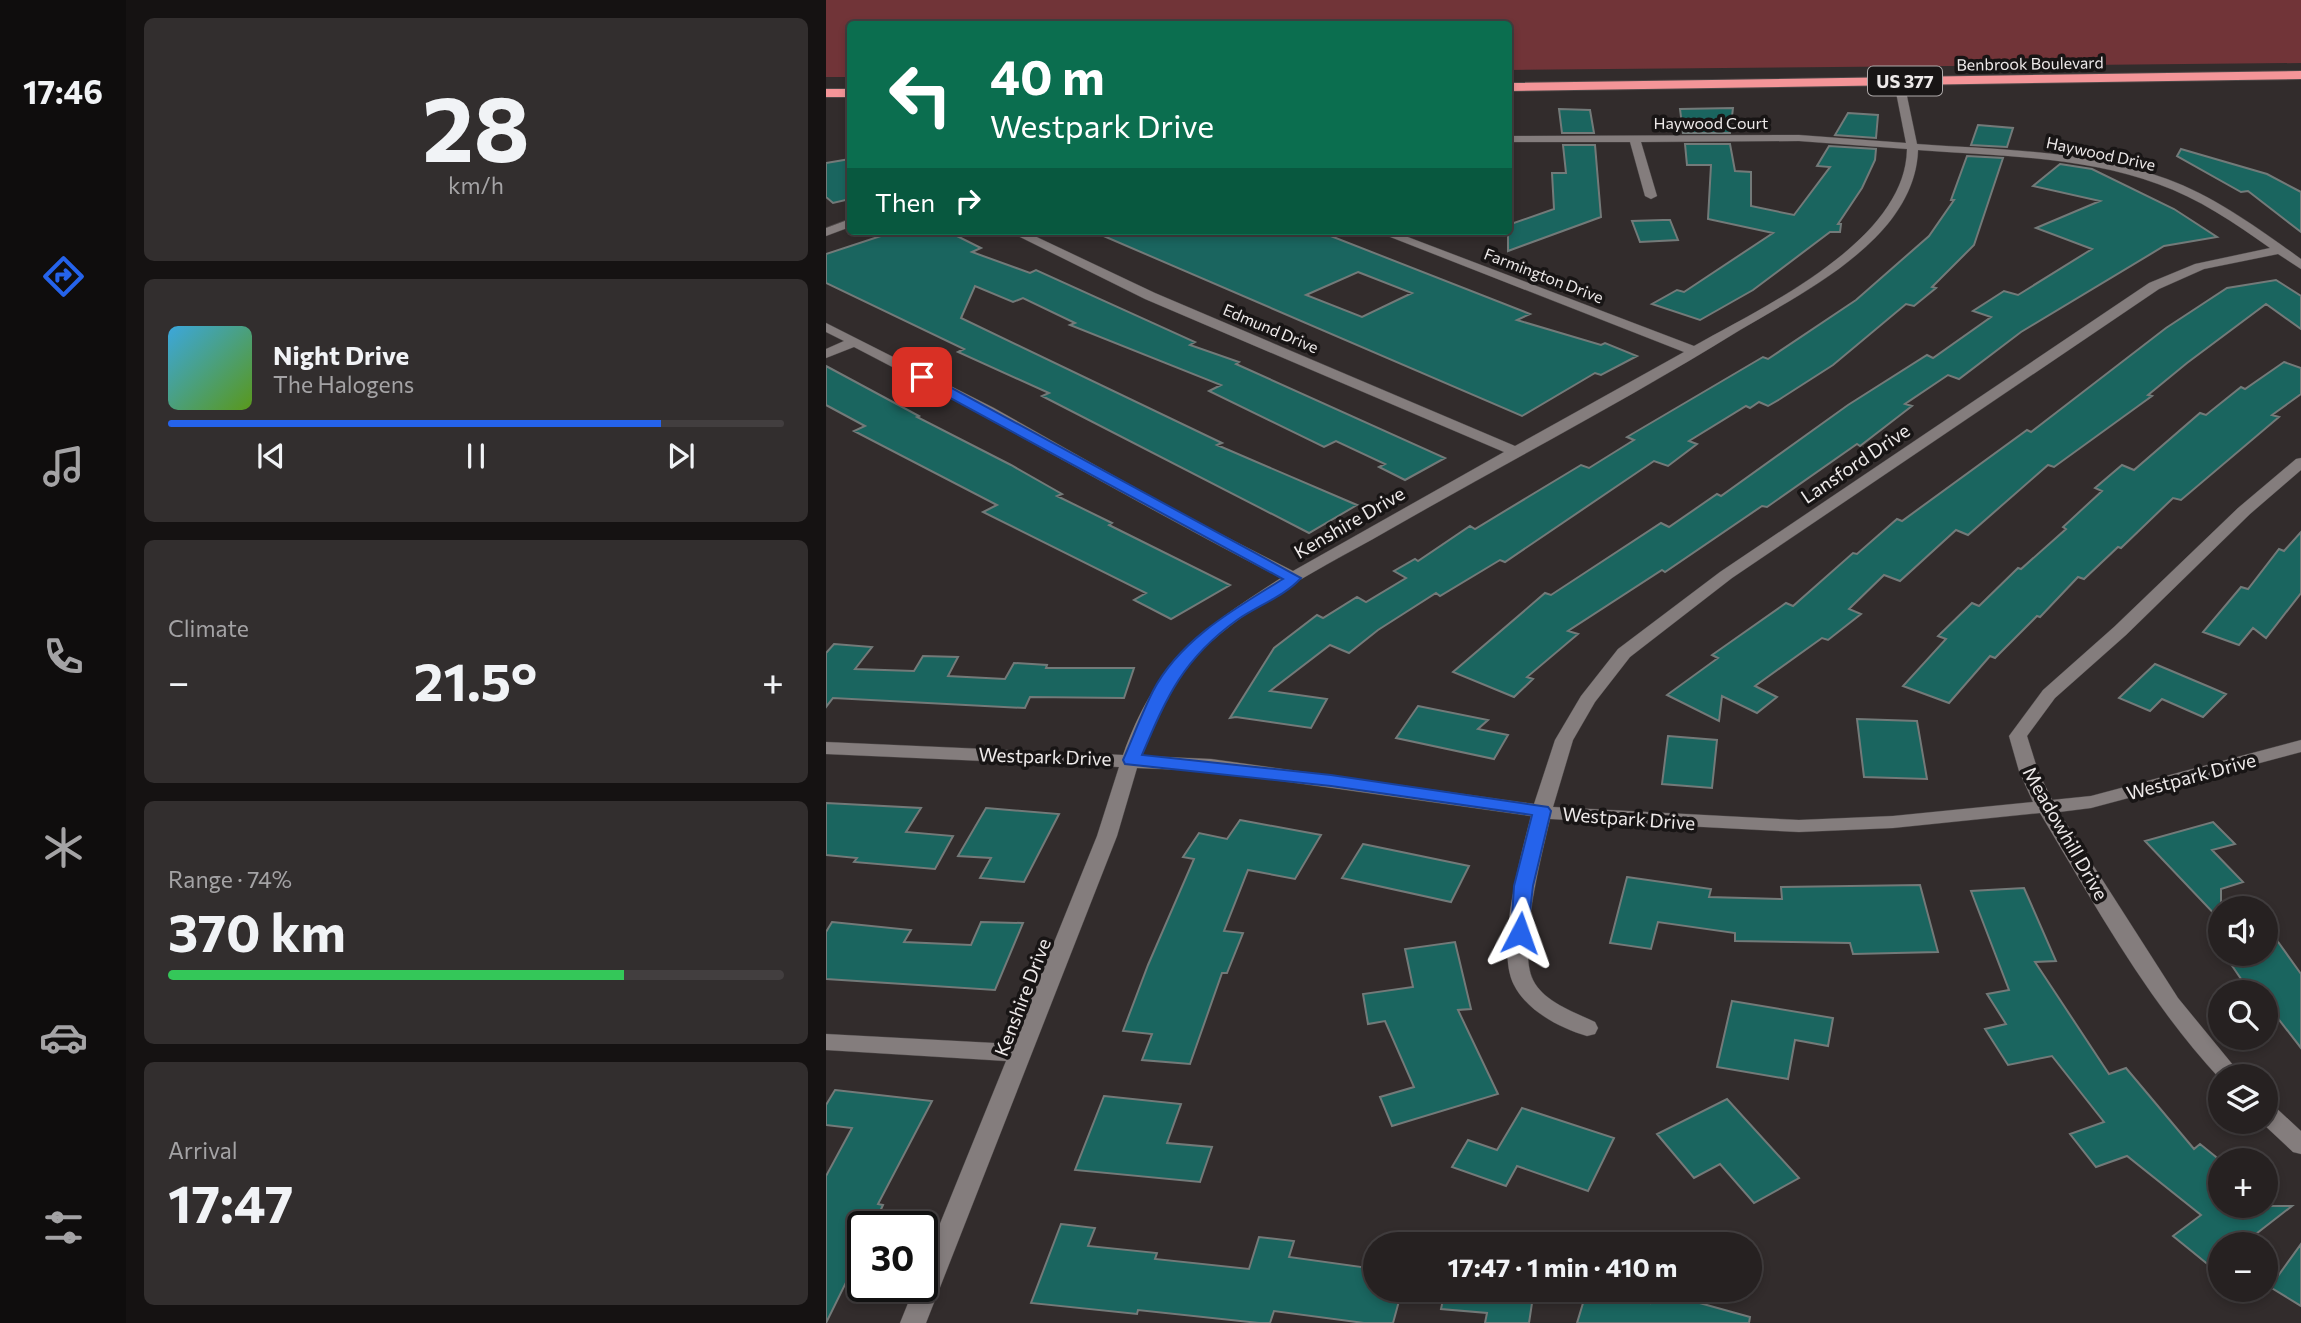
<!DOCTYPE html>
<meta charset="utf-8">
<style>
body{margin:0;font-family:Commissioner,sans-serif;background:#322e2e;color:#f1f3f6;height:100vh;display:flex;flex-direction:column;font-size:26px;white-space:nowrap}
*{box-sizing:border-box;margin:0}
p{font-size:23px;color:#a4a3a5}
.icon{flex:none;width:38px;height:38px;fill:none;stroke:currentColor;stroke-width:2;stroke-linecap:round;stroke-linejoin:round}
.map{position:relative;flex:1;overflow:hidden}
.details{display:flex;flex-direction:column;gap:18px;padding:18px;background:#151212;width:700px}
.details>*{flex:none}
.hud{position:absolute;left:21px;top:21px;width:665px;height:214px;border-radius:7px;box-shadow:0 4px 10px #0003,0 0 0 2px #423e3f;background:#0b6e4f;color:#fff;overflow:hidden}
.buttons{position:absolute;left:1382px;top:896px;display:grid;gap:14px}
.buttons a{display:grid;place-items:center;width:70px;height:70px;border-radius:50%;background:#262121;box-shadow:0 4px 10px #0003,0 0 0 2px #423e3f;font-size:35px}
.speed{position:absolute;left:21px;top:1211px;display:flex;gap:14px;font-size:35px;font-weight:700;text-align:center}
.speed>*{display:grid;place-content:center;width:91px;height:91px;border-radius:50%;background:#262121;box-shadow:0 4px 10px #0003,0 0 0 2px #423e3f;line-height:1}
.speed .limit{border:4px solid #111;border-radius:10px;background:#fff;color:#111}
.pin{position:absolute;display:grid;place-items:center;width:60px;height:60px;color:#fff;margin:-30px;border-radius:14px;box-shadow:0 4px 10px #0006}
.me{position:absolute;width:77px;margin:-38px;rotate:4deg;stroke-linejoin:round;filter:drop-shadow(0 0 5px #0008)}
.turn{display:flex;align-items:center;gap:24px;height:147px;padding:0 28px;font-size:32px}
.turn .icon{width:91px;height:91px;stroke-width:2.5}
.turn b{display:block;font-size:49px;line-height:60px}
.then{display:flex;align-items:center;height:66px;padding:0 28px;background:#0003;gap:14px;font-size:26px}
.big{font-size:52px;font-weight:700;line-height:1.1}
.details .card{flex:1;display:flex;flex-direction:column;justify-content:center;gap:10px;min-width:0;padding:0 24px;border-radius:10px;background:#322e2e}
.details .dial{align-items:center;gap:0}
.dial b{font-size:91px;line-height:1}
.song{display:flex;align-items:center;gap:21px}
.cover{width:84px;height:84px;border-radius:10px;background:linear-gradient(135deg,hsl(200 70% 55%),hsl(90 70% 35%))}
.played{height:7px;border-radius:4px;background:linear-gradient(90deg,#2563eb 80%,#423e3f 80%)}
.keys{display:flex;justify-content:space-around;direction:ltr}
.heat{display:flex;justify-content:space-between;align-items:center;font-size:38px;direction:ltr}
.charge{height:10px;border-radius:5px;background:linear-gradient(90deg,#34c759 74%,#423e3f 0)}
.trip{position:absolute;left:537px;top:1232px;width:399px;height:70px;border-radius:35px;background:#262121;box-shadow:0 4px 10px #0003,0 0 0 2px #423e3f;font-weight:700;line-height:70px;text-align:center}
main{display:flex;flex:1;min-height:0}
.tabs{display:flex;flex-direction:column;width:126px;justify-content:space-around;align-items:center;background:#0f0d0d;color:#a4a3a5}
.tabs .icon{width:49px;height:49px}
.tabs .active{color:#2563eb}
.tabs b{font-size:32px;color:#f1f3f6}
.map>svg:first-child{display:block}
</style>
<main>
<nav class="tabs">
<b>17:46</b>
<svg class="icon active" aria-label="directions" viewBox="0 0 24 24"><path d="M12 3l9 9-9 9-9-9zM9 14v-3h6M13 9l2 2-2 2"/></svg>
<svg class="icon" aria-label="music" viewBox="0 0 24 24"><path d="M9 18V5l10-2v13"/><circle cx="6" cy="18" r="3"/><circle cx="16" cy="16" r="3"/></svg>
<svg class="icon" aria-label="phone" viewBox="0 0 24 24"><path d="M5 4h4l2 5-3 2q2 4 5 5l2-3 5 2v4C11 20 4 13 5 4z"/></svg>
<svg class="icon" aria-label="climate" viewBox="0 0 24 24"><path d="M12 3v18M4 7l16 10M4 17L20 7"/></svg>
<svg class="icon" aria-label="car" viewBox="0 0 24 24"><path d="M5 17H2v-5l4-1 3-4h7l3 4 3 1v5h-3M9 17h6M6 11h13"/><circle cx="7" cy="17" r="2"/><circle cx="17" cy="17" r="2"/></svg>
<svg class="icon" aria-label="filters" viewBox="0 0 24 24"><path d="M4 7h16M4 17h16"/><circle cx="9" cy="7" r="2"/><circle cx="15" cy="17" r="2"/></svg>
</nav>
<section class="details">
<div class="card dial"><b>28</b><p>km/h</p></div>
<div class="card">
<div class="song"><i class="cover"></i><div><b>Night Drive</b><p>The Halogens</p></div></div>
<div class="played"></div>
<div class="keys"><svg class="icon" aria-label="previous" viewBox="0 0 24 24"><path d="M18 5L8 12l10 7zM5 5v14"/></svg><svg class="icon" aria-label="pause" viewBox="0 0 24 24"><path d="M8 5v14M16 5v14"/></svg><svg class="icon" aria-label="next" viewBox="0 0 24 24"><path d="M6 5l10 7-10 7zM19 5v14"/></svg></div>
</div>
<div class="card"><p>Climate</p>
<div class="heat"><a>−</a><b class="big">21.5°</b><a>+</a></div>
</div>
<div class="card"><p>Range · 74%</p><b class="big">370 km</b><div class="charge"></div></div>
<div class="card"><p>Arrival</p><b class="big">17:47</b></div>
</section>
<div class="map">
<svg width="1475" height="1323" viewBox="0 0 1475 1323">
<rect width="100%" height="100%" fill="#322c2c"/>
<path fill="#713438" d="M0,0H1475V63L683,70L682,24H24V77H0Z"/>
<path fill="#1a655f" stroke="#737a79" stroke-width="2" fill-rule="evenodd" d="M907,108L904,133H857L854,109Z
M733,109L764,110L768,133H736Z
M1022,113L1052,115L1050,138L1009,135Z
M1152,125L1187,128L1181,147L1145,145Z
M859,144H904L909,171L925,172V206L968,215L1004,167L991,166L1003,146L1050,149L1049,160L1036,188L1012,224H1015L1014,232H1004L927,290L874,320L826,304L851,290L858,292L947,233L882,219L885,165H861Z
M737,145H769L775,217L682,251V225L728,209L726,173H740Z
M1355,149L1441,174L1475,192V232L1422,191L1415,192L1351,156Z
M1141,156L1177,158L1148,245L1106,287L1110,288L1088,306L1080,304L1007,365L954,399L942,406L933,402L924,408L920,406L863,441L871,444L842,466L828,461L679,562L674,560L614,596L610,593L552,630L523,653L504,645L444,691L501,699L485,728L410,717L404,718L448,648L491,615L497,618L531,597L540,602L580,578L568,571L589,559L592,561L644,526L649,529L755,465L763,468L808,440L801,437L937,357L942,359L1030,300L1103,236L1128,200H1125Z
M24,159V199L7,203L0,197V163Z
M1234,164L1266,169L1348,209L1391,237L1338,246L1195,332L1133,379L1122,375L1079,404L1086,406L1034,446L1031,444L941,507L936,506L839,572L836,570L742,631L752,634L701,677L707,679L688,697L627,672L719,593L725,595L835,523L843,527L891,494L895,496L1022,405L1101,355L1107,358L1165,317L1147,311L1178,291L1192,295L1266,249L1210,228L1274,201L1207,186Z
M837,220H844L852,240L814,242L806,221Z
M70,231H121L155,248L146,252L204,273L210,270L369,342L364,345L413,362L410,364L619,458L579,480L553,467L559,464L510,441L498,447L383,391L395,385L244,325L249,323L197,298L187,302L149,286L135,318L396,443L391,445L531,505L483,533L216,396L223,393L132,352L138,349L0,283V254Z
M266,231H492L704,314L691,320L775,345L779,343L811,356L775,375L769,373L696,416ZM532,272L586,293L536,317L480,295Z
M1450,280L1475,296V329L1440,304L1361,363L1322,395L1326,396L1228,467L1222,465L1142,535L1130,530L1074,581L1058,575L1023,609L1035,614L1002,640L996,638L929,686L951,697L931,713L896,696L893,721L841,695L892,658L886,655L960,603L967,606L1027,553L1031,554L1071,519L1076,521L1201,430L1205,432L1340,328L1401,288Z
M1458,362L1475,368V394L1446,415L1453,417L1355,500L1347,498L1295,548L1292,547L1258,579L1252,577L1214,617L1211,616L1169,658L1164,656L1123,703L1077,686L1120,639L1112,636L1146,603L1153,606L1192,568L1195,569L1240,529L1237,527L1276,491L1269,488L1296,465L1308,470L1374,413L1380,415L1415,387L1419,389Z
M0,366L93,416L91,417L185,465L236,494L231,496L286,523L283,525L404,585L345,619L308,600L320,593L157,512L171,505L28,431L39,426L0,405Z
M1475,532V593L1440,638L1427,628L1413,645L1377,632L1415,587L1422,589L1453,549L1458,551Z
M8,644L46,647L29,669L88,671L97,656L132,657L122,676L179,679L188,663L221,665L220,668H308L298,698L204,697L199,708L7,698L0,707V653Z
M1329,664L1386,688L1400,694L1377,717L1336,699L1324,711L1293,698Z
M592,706L662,720L652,729L682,735L668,759L570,738Z
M1031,719L1091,721L1101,779L1038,777Z
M842,736L891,740L886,788L836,784Z
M0,803L95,808L80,832L127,836L109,869L28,862L31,858L0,855Z
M160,808L233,814L198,882L154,878L165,858L132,856Z
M414,820L495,835L469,879L422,870L398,931L417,933L401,973H396L364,1064L316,1060L326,1034L297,1031L322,965L368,859L357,857L373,833L401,839Z
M1387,822L1409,844L1386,850L1417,882L1395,889V921L1319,841Z
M537,844L643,866L625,902L516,878Z
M801,877L885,889L883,897L956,899L955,887L1094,885L1112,952L1027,954L1024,943L909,941V933L832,922L825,949L784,943Z
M1198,888L1230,961L1209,962L1283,1074L1300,1068L1368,1149L1374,1144L1395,1161V1206H1466L1417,1244H1395V1275L1347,1236L1375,1215L1301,1156L1270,1167L1244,1134L1278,1122L1226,1056L1182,1065L1159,1029L1180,1024L1161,994L1183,990L1145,891Z
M6,922L85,930L78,942L145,945L155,922L197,923L169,990L0,979V932Z
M1440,925L1475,974V1048L1440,1003V992H1424L1398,954H1440Z
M629,942L645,1009L632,1010L672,1094L566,1126L554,1097L588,1087L559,1021L542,1024L537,994L587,987L579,949Z
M906,1001L1007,1018L1002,1046L969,1040L962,1079L891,1067Z
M9,1090L106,1101L52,1204L57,1205L47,1227H37V1248L0,1323V1176L26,1128L0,1125V1105Z
M278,1096L355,1104L341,1143L386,1147L374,1182L249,1170Z
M901,1099L973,1178L928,1203L894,1164L868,1178L831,1134Z
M696,1108L788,1138L762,1191L691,1166L680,1186L626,1167L642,1140L671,1150Z
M235,1224L269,1228L262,1246L331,1253L329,1259L423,1269L433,1237L468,1241L463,1257L550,1269V1290H576L567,1323H538L448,1311L444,1323H433L312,1310L311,1314L205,1303Z
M1475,1244V1306L1444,1287Z
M619,1290H708L703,1323H659L661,1313L615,1309Z
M761,1290L824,1303L828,1290H873L870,1302L924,1317L923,1323H751Z"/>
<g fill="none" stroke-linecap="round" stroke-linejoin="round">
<defs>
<path id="minor" d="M1073,79L1078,82L1091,144C1174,150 1263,150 1341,179C1390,197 1433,229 1475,259V269L1452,254L1378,269L1333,289L906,578L804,657L769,702L747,740L727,807L973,820L1067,816L1207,802L1193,771L1183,736L1217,690L1288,627L1412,508L1470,459L1475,458V470L1424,514L1300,635L1229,698L1201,736L1212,771L1226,800L1265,796L1475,740V752L1265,808L1233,812L1352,998L1416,1076H1395V1080C1322,1002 1269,905 1214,813L1067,828L973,832L724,819C716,854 691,948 707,980C718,1002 748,1012 769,1022L772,1028L769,1034L761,1036C734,1028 701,1011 688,985C669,949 695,855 705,816L385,771L311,768L291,836L100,1323H74L89,1286H96V1268L180,1061L0,1050V1034L187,1044L271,836L293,767L0,754V742L297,755C331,661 374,630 455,578C311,504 172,421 28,347L0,358V349L18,341L0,332V323L168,408L359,516L467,571L678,452L319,299L182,231H198L329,293L689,446L858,352L549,231H566L868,346C937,307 1080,241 1081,149L973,141L815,142L831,196L825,199L819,196L804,142H682V136L973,135L1080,143L1068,82ZM1092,150C1171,156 1256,156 1332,184C1372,198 1409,223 1444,248L1369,264L1323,283L894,572L792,649L755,696L729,740L708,804L385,759L315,756C329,718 346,680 375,651C427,601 498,567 561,531C678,464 799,401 914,330C961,302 1010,277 1049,238C1073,214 1091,184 1092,150Z
M24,219V227L0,236V228Z
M1440,1103L1448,1106L1475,1131V1154L1467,1152L1435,1122H1440Z"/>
<path id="highway" d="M1475,71V79L682,91V83Z
M0,89H24V97H0Z"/>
</defs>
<use href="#minor" stroke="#4c4747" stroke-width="1"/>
<use href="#highway" stroke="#4c4747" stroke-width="2"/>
<use href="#minor" fill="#847d7d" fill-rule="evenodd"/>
<use href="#highway" fill="#f49598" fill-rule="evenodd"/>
</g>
<path fill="#2563eb" stroke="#184099" stroke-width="2" d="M91,374H100L475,578C459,596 431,606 411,620C357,659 341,696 316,755L505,775L722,807L725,811L707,886L701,937L694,939L685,933L688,886L706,815L505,786L299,764L297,760C307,737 316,713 327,691C354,639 410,608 457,579L91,380Z"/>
<g text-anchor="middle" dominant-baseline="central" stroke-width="7" stroke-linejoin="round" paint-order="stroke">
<g font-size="16" fill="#ede9e9" stroke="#181515">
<text transform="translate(1204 63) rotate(-1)">Benbrook Boulevard</text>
<text x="885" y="122">Haywood Court</text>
<text transform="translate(1275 153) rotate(12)">Haywood Drive</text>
<text transform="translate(718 275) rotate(21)">Farmington Drive</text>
<text transform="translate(445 328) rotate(23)">Edmund Drive</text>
</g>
<rect fill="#181515" stroke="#ada9a9" stroke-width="2" x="1042" y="66.5" width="74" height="29" rx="5"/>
<g font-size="18" font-weight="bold" fill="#ede9e9">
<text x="1079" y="81">US 377</text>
</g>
<g font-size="19" fill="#ede9e9" stroke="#181515">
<text transform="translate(1029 463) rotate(-34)">Lansford Drive</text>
<text transform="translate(523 522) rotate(-30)">Kenshire Drive</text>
<text transform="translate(219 756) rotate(2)">Westpark Drive</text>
<text transform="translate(1365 776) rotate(-15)">Westpark Drive</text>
<text transform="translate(803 818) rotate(4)">Westpark Drive</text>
<text transform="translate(1240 833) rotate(60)">Meadowhill Drive</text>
<text transform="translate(196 997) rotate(-69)">Kenshire Drive</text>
</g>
</g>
</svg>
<div class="buttons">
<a><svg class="icon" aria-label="sound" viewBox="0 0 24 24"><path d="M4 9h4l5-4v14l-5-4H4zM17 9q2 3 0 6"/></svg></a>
<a><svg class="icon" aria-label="search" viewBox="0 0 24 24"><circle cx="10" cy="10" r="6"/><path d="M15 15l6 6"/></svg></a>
<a><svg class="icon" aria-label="layers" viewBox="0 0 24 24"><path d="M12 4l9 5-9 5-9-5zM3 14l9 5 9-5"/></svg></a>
<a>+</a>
<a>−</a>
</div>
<div class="speed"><div class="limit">30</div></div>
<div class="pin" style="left:96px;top:377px;background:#d93025"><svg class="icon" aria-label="arrive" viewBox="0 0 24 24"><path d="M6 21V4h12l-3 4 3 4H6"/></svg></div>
<svg class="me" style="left:694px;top:933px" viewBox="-20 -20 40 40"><path d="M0-17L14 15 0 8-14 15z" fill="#2563eb" stroke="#fff" stroke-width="4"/></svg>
<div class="trip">17:47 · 1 min · 410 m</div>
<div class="hud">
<div class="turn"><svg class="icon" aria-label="left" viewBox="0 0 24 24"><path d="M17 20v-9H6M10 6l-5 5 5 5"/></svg><div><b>40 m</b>Westpark Drive</div></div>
<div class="then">Then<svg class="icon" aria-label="right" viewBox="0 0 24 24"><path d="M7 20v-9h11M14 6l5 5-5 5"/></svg></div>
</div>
</div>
</main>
